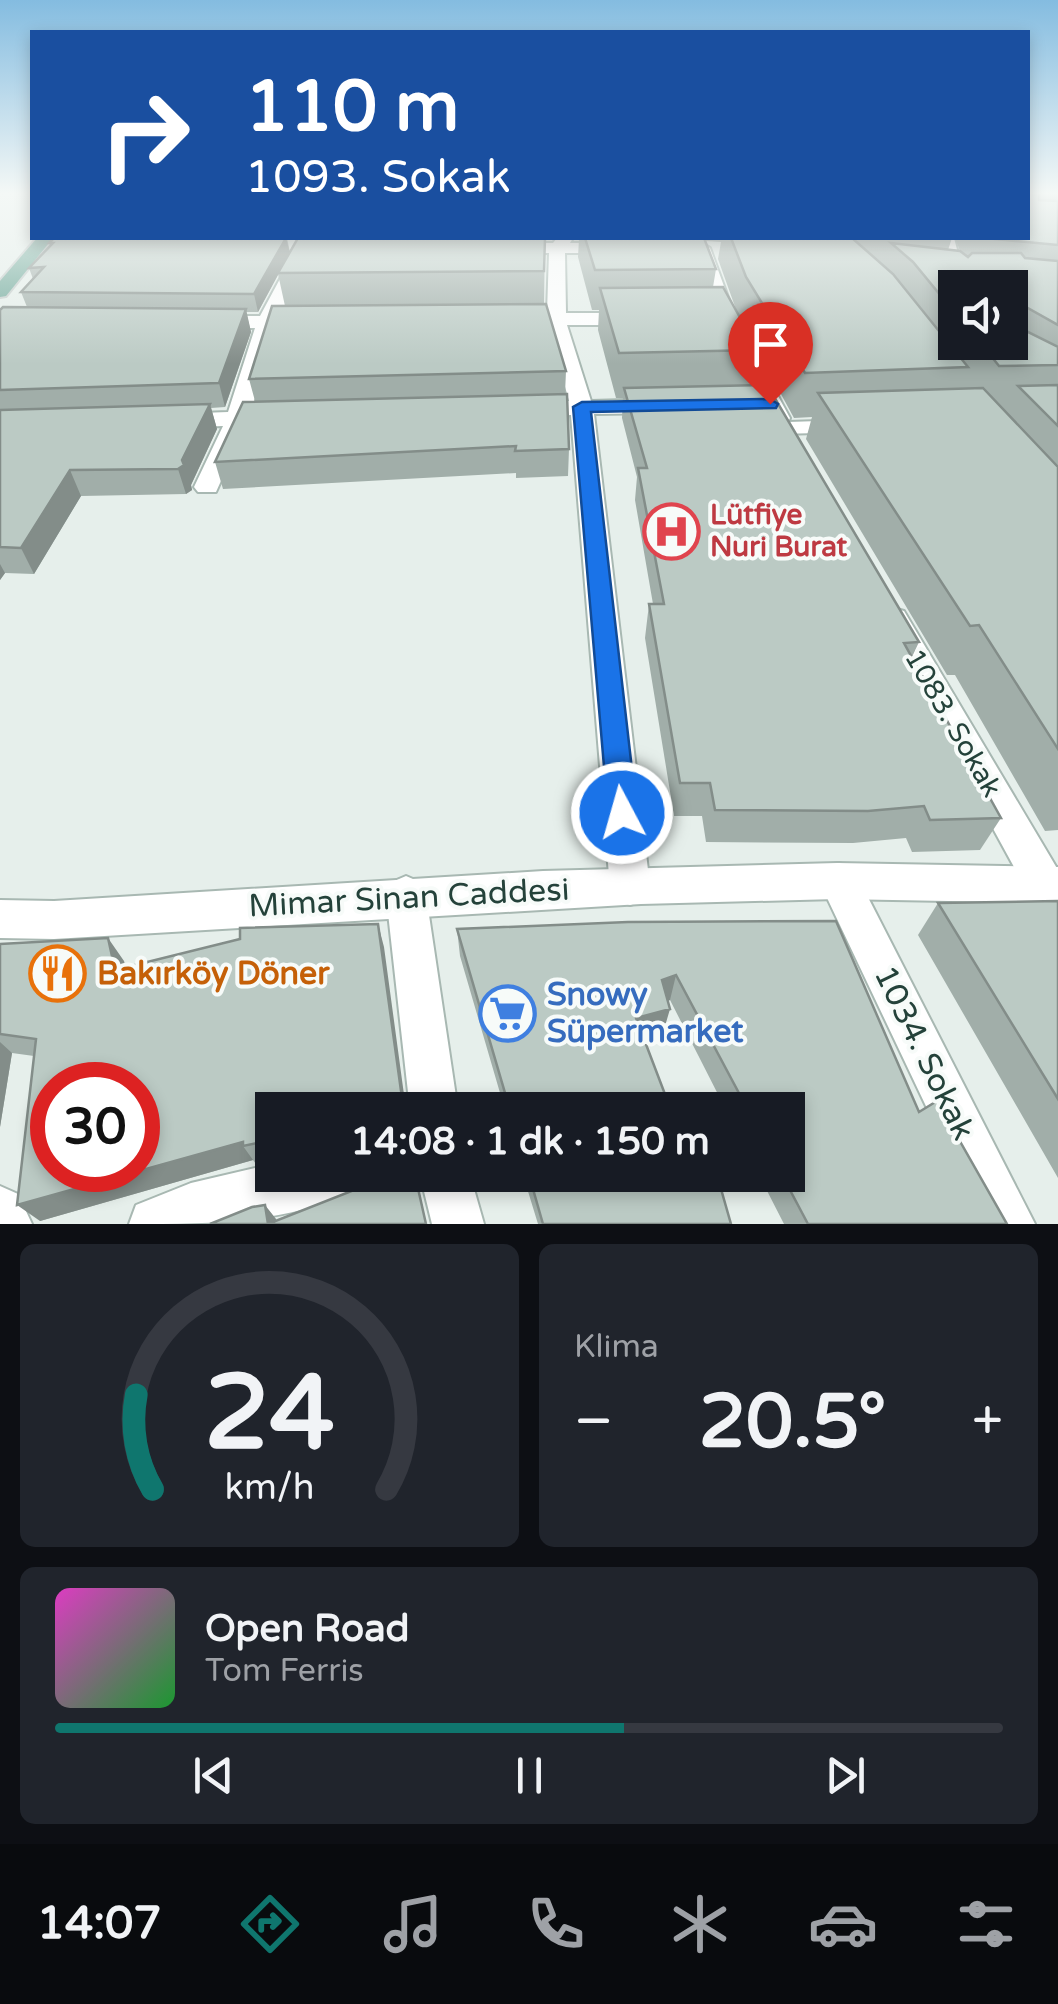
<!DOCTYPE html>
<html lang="tr">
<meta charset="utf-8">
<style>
body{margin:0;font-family:"Varela Round",sans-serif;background:#20242c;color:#f1f3f6;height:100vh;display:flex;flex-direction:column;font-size:38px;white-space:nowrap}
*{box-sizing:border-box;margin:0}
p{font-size:32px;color:#9ea1a6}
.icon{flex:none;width:55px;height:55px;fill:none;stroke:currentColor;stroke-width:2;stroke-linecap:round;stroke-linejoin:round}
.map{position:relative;height:1224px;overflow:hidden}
.details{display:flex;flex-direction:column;gap:20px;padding:20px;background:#0d0f14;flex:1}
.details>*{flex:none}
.guide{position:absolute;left:30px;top:30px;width:1000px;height:210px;border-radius:0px;box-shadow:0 5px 15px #0003;background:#1a4fa0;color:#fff;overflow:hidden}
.buttons{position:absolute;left:938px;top:270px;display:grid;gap:20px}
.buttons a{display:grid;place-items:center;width:90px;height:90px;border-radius:0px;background:#171b24;box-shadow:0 5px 15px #0003;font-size:50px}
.speed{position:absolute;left:30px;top:1062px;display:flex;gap:20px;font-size:50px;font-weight:700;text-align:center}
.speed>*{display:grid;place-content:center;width:130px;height:130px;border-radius:50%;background:#171b24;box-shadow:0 5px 15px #0003;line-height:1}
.speed .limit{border:15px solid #d22;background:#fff;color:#111}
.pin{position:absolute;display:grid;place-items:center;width:85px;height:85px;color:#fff;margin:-102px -42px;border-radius:50% 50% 50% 0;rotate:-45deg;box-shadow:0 0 10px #0007}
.pin .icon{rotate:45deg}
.me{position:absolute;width:110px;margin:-55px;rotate:354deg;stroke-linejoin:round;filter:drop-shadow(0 0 8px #0008)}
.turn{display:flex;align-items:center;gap:35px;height:210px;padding:0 50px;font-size:45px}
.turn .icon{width:130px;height:130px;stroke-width:2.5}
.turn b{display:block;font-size:70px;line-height:85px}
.big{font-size:75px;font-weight:700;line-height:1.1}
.details .card{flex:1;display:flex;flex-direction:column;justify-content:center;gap:15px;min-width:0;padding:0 35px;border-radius:15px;background:#20242c}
.details .dial{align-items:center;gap:0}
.dial svg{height:260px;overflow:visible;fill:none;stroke:#363941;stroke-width:7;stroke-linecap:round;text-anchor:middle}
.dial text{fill:#f1f3f6;stroke:none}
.song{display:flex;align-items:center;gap:30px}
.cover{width:120px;height:120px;border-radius:15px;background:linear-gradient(135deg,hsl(310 70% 55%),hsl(130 70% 35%))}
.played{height:10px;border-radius:5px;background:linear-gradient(90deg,#0f766e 60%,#363941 60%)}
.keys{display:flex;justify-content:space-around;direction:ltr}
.heat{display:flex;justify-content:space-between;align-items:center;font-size:55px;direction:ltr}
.details .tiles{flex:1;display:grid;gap:20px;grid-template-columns:1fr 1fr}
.card:last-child{grid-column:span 2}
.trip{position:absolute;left:255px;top:1092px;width:550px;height:100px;border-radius:0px;background:#171b24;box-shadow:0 5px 15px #0003;font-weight:700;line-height:100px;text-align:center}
.menu{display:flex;height:160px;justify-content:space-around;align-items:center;background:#090b0e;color:#9ea1a6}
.menu .icon{width:70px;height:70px}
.menu .active{color:#0f766e}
.menu b{font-size:45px;color:#f1f3f6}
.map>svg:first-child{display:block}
</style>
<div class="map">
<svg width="1058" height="1224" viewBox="0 0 1058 1224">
<rect width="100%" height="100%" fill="#e6efeb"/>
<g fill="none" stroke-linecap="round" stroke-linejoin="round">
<defs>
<path id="minor" d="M302,238H318L280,316H307L317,322L307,328H275L251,411L272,410L283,417L272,424L246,425L216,492H198L194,487L223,426L173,428L162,421L173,414L228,412L255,328H208L198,322L208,316H260Z
M557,238H573L570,243H620L628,248L620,253H565L566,313H637L647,319L637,325H567L591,401L662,399L673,406L662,413L594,414L650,887L644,900L630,905L616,900L610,887L571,415L528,416L517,409L528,402L569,401L548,325H513L503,319L513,313H547L549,253H506L498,248L506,243H553Z
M938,238H954L967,288H955V293L949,288Z
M702,243L710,248L736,319L790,418L788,422L850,420L862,427L858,432L778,434L774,429L777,424L768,418L716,319L694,248Z
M893,608L904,611L1058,870V898L1045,903L1031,898L878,618L882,611Z
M839,863L853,868L1035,1224H982L819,881L825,868Z
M406,876L420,882L426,895L458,1110H410L386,895L392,882Z
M272,1164V1175H360L353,1193C278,1224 208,1224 129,1224L136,1205L191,1183Z
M420,1175H470L484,1224H432Z
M0,1186L18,1194L32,1224H0Z"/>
<path id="tertiary" d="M837,863L1058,867V903L837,899L641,904L54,939L0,938V900L54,901L543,871Z"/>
<path id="primary" d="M37,238H53L6,296L0,297V281Z"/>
</defs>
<use href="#minor" stroke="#a8b8b2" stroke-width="4"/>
<use href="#tertiary" stroke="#a8b8b2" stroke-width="4"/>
<use href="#primary" stroke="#c2cac8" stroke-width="4"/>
<use href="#minor" fill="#fff" fill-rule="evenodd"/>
<use href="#tertiary" fill="#fff" fill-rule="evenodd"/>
<use href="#primary" fill="#6aa596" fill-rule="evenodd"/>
</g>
<path fill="#a1aea9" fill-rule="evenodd" d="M1028,192H1058V830L1045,831L955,675H947L806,439L812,417L794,418L758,352L752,385L919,642L912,657L1001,818L980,850L912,852L906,838L853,843L706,842L702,816H674L645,638L649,604H653L635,500L637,477L622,418L623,398H616L598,330L599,310H592L578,257L579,239L575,238H952L948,250L960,251L955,238H1028ZM706,241L721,242L718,259L738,315L713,287L716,269ZM955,288H1010V342H955Z
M54,238H287L290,252L298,238H556L545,239L544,304L566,371L565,394L569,449L568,476L516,478V473L223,489L215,462L255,401L249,379L285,306L278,274L258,312H246L251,332L225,407L211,408L217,429L191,485L192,490L186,494L81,496L34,574L5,573L0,580V310L27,307L21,292L33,279L29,268L50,246L49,243Z
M1058,901V1178L918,935L938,903Z
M628,922L919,1112L1007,1224H784L759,1175H788V1110H726L670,1000L668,1001L663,1033L644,1039L671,1110H505L460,956L457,929Z
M0,944L124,961L125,968L384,947L272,1110V1161L256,1164L253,1160L40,1221L34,1056L12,1053L0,1127Z
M523,1175H717L731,1224H538Z"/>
<path fill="#838d89" d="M286,238L290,253L258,312L254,294Z
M246,309L251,332L225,407L219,383Z
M210,404L217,429L191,485L192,490L186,494L178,469Z
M70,470L81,496L34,574L21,548Z
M0,564L5,573L0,580Z
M378,924L384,947L405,1102L409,1100L412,1110H376L401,1091Z
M108,938L124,961L131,992L115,970Z
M676,975L670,1000L656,1006L662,980Z
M670,1009L663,1033L631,1043L636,1018Z
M0,1042L12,1053L0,1127Z
M272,1140V1159L262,1143Z
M243,1142V1146L253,1160L40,1221L17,1205Z
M265,1205L276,1219L277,1224H268Z"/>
<path fill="#bbcac4" stroke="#838d89" stroke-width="2.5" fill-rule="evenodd" d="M1028,192H1039V200L1058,201V245L984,238H1028Z
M54,238H286L254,294L21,292L44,267L29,268L53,243H49Z
M298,238H545L544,271L278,273Z
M585,238H704L716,269L595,270Z
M731,238H852L893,274L968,367L805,373L746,277Z
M891,243L960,251L968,257L972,253H1021L1025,258L1058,261V325L1010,298V288H955V313L913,262Z
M723,287L758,350L619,353L600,288Z
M546,304L566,371L249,379L272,306Z
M3,307L246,309L219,383L0,390V310Z
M1010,323L1058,347V365L999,366L980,342H1010Z
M767,385L919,642L904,643L1001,818L930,820L924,806L868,811L715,810L710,783H680L649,604H664L638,468H647L624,388Z
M1058,385V426L1018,386Z
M983,388L1058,467V749L979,625L970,626L818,393Z
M567,394L569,449L515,451L516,446L215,462L243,402Z
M210,404L182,460L184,465L178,469L70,470L21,548L0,547V410Z
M1058,901V1099L938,903Z
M836,921L919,1112L937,1101L1007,1224H808L782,1175H788V1110H748L676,975L662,980L670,1009L636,1018L671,1110H510L457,929L628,922Z
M378,924L401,1091L409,1100L376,1110H272V1140L243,1146V1142L17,1205L36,1039L0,1034V944L108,938L115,970L240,939V928ZM52,1085H138V1170H52Z
M392,1175H415L426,1224H210L252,1207L265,1205L268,1224Z
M529,1175H717L731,1224H543Z"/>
<linearGradient id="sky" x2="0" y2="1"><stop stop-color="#84bce0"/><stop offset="0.53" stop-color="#f4f8f6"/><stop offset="1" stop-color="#f4f8f6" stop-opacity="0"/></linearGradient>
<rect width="1058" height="364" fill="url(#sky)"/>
<path fill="#1a73e8" stroke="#114b97" stroke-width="2.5" d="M770,399L778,404L776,408L591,412L637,813L633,822L622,825L612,822L608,813L573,407L582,402Z"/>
<defs>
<symbol id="hospital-ring" viewBox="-11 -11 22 22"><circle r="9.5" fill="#f7fbf9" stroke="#e0444e" stroke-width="1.5"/><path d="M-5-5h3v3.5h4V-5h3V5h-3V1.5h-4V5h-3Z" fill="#e0444e"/></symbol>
<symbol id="restaurant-ring" viewBox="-11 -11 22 22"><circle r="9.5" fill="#f7fbf9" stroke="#e8710a" stroke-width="1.5"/><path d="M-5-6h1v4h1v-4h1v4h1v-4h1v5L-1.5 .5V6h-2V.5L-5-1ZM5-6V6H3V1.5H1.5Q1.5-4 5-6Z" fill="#e8710a"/></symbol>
<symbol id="supermarket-ring" viewBox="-11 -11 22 22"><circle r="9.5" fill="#f7fbf9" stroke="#3f7fe0" stroke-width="1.5"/><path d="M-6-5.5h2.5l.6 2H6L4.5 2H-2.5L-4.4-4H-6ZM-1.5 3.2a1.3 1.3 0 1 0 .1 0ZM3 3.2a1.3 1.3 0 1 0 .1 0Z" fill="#3f7fe0"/></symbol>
</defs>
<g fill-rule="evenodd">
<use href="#hospital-ring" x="640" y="500" width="63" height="63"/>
<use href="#restaurant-ring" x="26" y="942" width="63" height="63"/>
<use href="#supermarket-ring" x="476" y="982" width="63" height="63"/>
</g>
<g text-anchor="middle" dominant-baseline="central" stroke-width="8" stroke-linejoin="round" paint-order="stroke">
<g font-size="28" font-weight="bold" fill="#be3a42" stroke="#f7fbf9" text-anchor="start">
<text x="710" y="515">Lütfiye<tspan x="710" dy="32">Nuri Burat</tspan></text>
</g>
<g font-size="28" fill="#24423a" stroke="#f7fbf9">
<text transform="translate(953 723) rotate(60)">1083. Sokak</text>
</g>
<g font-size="32" fill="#24423a" stroke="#f7fbf9">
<text transform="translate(409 898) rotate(-3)">Mimar Sinan Caddesi</text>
<text transform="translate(924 1053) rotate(64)">1034. Sokak</text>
</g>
<g font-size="32" font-weight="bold" fill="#c56008" stroke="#f7fbf9" text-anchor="start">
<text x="97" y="974">Bakırköy Döner</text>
</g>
<g font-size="32" font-weight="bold" fill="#366cbe" stroke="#f7fbf9" text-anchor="start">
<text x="547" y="995">Snowy<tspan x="547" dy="37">Süpermarket</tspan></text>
</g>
</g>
</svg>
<div class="buttons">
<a><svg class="icon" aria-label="sound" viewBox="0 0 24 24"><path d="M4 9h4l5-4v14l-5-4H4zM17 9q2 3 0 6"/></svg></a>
</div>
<div class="speed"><div class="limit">30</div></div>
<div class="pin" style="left:770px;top:404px;background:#d93025"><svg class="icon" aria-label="arrive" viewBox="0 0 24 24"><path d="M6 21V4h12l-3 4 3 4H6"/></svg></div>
<svg class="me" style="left:622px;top:813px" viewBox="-20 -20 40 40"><circle r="17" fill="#1a73e8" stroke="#fff" stroke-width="3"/><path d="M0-11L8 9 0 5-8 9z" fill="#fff"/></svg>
<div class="trip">14:08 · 1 dk · 150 m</div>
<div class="guide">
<div class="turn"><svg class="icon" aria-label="right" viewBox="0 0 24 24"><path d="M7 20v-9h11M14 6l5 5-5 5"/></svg><div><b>110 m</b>1093. Sokak</div></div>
</div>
</div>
<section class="details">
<div class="tiles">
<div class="card dial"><svg viewBox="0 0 100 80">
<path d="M14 69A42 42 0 1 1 86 69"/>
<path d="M14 69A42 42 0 0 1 9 40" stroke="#0f766e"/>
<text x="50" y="56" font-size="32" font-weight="700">24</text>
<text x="50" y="72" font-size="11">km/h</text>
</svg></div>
<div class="card"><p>Klima</p>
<div class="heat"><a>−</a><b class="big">20.5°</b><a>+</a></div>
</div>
<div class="card">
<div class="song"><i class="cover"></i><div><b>Open Road</b><p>Tom Ferris</p></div></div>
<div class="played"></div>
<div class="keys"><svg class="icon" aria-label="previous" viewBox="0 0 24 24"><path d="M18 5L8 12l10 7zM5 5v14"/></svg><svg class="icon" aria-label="pause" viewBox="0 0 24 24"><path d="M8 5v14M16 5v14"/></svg><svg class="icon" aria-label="next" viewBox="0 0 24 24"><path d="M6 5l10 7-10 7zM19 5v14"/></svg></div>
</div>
</div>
</section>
<nav class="menu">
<b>14:07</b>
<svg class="icon active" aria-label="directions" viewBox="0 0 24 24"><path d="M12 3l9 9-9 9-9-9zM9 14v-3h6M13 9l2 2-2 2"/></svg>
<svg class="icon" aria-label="music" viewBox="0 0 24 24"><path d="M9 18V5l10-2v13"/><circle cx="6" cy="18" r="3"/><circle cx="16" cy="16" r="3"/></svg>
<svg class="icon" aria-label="phone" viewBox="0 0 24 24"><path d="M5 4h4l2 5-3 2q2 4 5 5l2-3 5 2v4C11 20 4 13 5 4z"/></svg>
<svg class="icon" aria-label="climate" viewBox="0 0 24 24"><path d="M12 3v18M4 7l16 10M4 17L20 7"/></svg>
<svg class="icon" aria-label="car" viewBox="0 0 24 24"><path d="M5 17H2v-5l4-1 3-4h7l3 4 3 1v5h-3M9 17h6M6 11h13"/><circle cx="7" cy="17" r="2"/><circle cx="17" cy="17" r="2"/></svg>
<svg class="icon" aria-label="filters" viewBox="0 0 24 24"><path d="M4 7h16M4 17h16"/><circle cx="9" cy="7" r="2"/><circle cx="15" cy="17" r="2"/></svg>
</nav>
